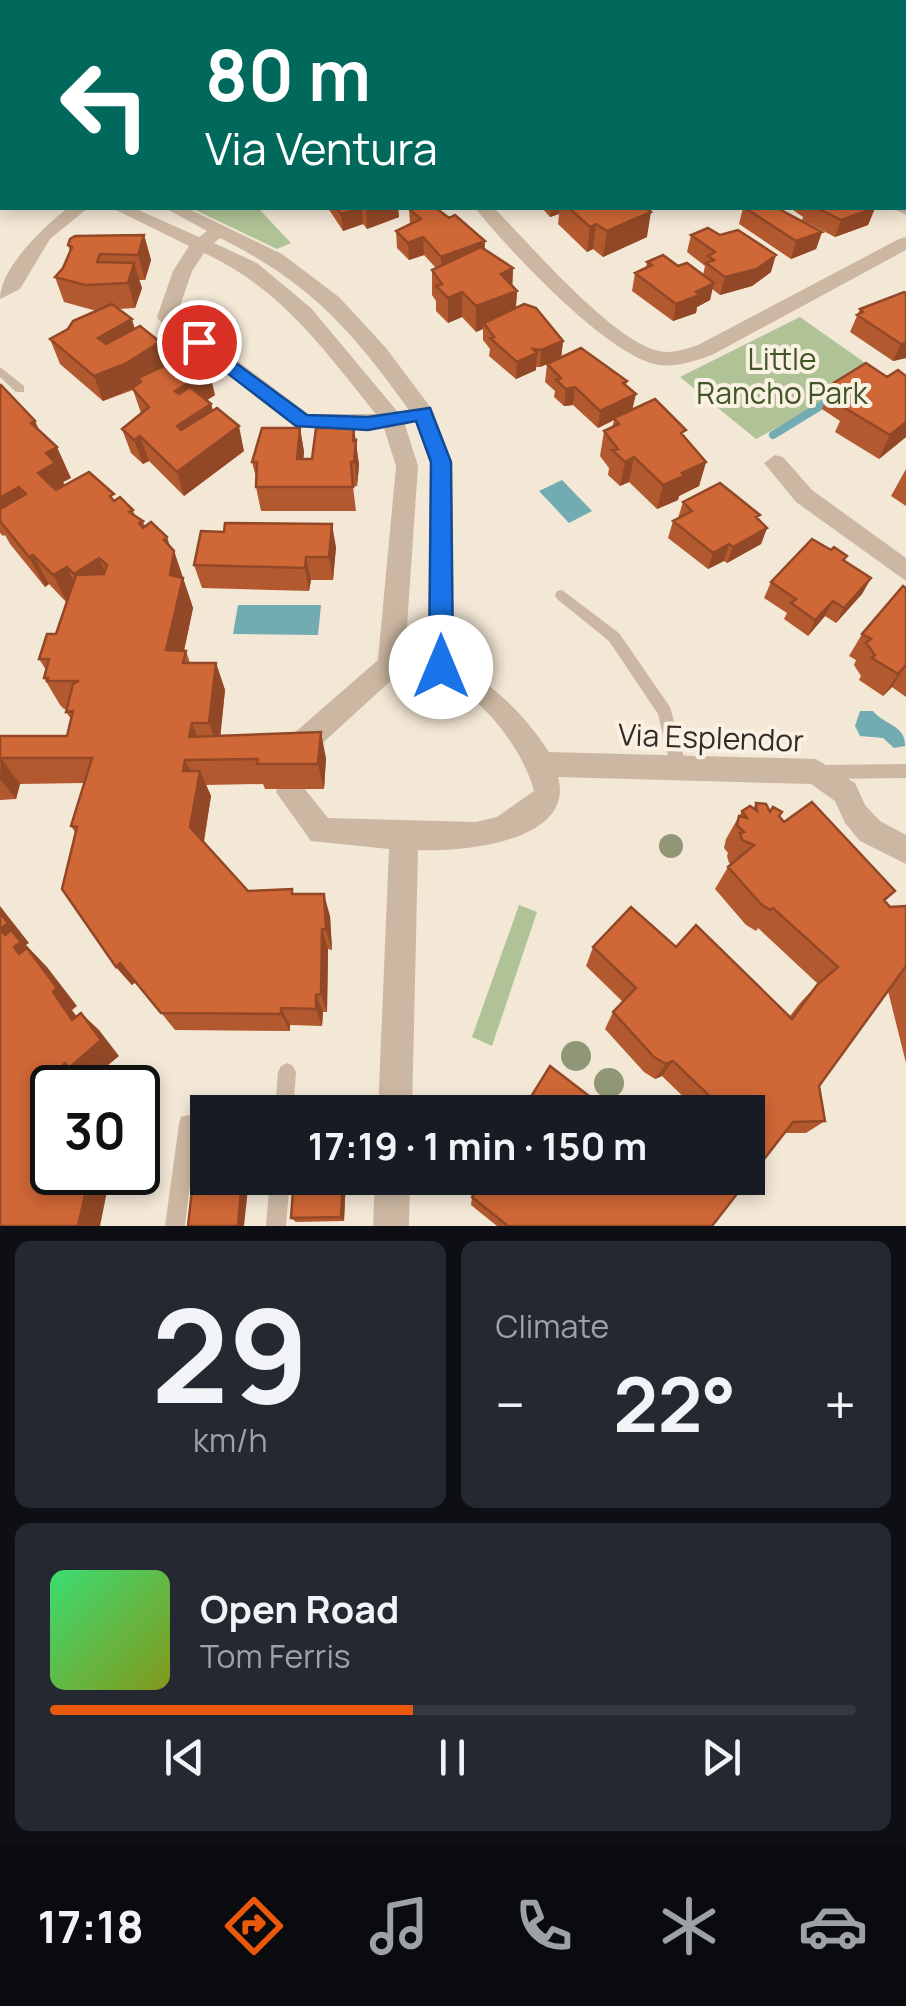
<!DOCTYPE html>
<meta charset="utf-8">
<style>
body{margin:0;font-family:Manrope,sans-serif;background:#242831;color:#f1f3f6;height:100vh;display:flex;flex-direction:column;font-size:38px;white-space:nowrap}
*{box-sizing:border-box;margin:0}
p{font-size:32px;color:#9ea1a6}
.icon{flex:none;width:55px;height:55px;fill:none;stroke:currentColor;stroke-width:2;stroke-linecap:round;stroke-linejoin:round}
.map{position:relative;height:1226px;overflow:hidden}
.side{display:flex;flex-direction:column;gap:15px;padding:15px;background:#0d0f14;flex:1}
.side>*{flex:none}
.top-card{position:absolute;left:0px;top:0px;width:908px;height:210px;box-shadow:0 5px 15px #0003;background:#00695c;color:#fff;overflow:hidden}
.speed{position:absolute;left:30px;top:1065px;display:flex;gap:20px;font-size:50px;font-weight:700;text-align:center}
.speed>*{display:grid;place-content:center;width:130px;height:130px;border-radius:50%;background:#171b24;box-shadow:0 5px 15px #0003;line-height:1}
.speed .limit{border:5px solid #111;border-radius:15px;background:#fff;color:#111}
.pin{position:absolute;display:grid;place-items:center;width:85px;height:85px;color:#fff;margin:-42px;border:5px solid #fff;border-radius:50%;box-shadow:0 2px 10px #0007}
.me{position:absolute;width:110px;margin:-55px;rotate:0deg;stroke-linejoin:round;filter:drop-shadow(0 0 8px #0008)}
.turn{display:flex;align-items:center;gap:35px;height:210px;padding:0 40px;font-size:45px}
.turn .icon{width:130px;height:130px;stroke-width:2.5}
.turn b{display:block;font-size:70px;line-height:85px}
.big{font-size:75px;font-weight:700;line-height:1.1}
.side .tile{flex:1;display:flex;flex-direction:column;justify-content:center;gap:15px;min-width:0;padding:0 35px;border-radius:15px;background:#242831}
.side .dial{align-items:center;gap:0}
.dial b{font-size:130px;line-height:1}
.song{display:flex;align-items:center;gap:30px}
.cover{width:120px;height:120px;border-radius:15px;background:linear-gradient(135deg,hsl(140 70% 55%),hsl(70 70% 35%))}
.played{height:10px;border-radius:5px;background:linear-gradient(90deg,#ea580c 45%,#363941 45%)}
.keys{display:flex;justify-content:space-around;direction:ltr}
.heat{display:flex;justify-content:space-between;align-items:center;font-size:55px;direction:ltr}
.side .tiles{flex:1;display:grid;gap:15px;grid-template-columns:1fr 1fr}
.tile:last-child{grid-column:span 2}
.trip{position:absolute;left:190px;top:1095px;width:575px;height:100px;border-radius:0px;background:#171b24;box-shadow:0 5px 15px #0003;font-weight:700;line-height:100px;text-align:center}
.tab-bar{display:flex;height:160px;justify-content:space-around;align-items:center;background:#090b0e;color:#9ea1a6}
.tab-bar .icon{width:70px;height:70px}
.tab-bar .active{color:#ea580c}
.tab-bar b{font-size:45px;color:#f1f3f6}
.map>svg:first-child{display:block}
</style>
<div class="map">
<svg width="906" height="1226" viewBox="0 0 906 1226">
<rect width="100%" height="100%" fill="#f3e7d6"/>
<path fill="#b0c396" d="M191,208H258L291,243L277,249Z
M800,317L878,372L756,439L680,377Z
M519,905L537,912L492,1046L472,1037Z"/>
<path fill="#73abb2" d="M562,480L592,511L569,523L539,491Z
M238,605H321L318,635L233,634Z
M860,711H873C884,725 906,725 905,746L894,748L883,738L860,736L855,726Z"/>
<g fill="none" stroke-linecap="round" stroke-linejoin="round">
<path stroke="#73abb2" stroke-width="5" d="M841,0L846,2"/>
<path stroke="#73abb2" stroke-width="8" d="M773,435L835,397"/>
<path fill="#ccb8a2" fill-rule="evenodd" d="M0,367L24,386V392H16L0,377Z
M562,590L619,633L670,707L687,768L684,773L679,775L674,773L671,768L658,714L609,641L557,599L555,595L557,591Z
M906,764V778L822,779L817,777L814,772L817,767L822,765Z
M287,1063L293,1066L296,1072L293,1112H275L278,1072L281,1066Z
M188,1115L195,1117L197,1124L185,1226H165L179,1124L181,1117Z
M270,1178H290L286,1226H266Z"/>
<path fill="#ccb8a2" fill-rule="evenodd" d="M192,0H207L208,2H194Z
M0,98L2,99V110L0,109Z
M0,126L2,127V137L0,136Z
M0,150L2,151V162H0Z
M906,204V215L892,208H905Z
M68,208H88L50,239L20,289L0,299C0,268 44,226 68,208Z
M112,208H134L199,237L207,231L165,208H187L282,254L339,297L386,348L431,408L452,463L454,662C494,686 523,712 549,752L816,759L855,783L865,805L880,821L906,835V864L860,841L845,823L835,801L811,784L558,777C576,842 461,852 418,850L412,1112H378L389,849L311,841L276,792L280,783L290,779L300,783L328,818L476,822L497,817L534,791C523,749 480,692 437,678C425,674 408,677 396,676L304,760L294,763L284,760L280,751L284,742L378,660L396,466L384,428L295,426L160,321L157,317L173,271L189,246ZM220,238C311,283 353,332 411,413L397,411L311,308L257,263L214,243ZM204,253C282,289 323,349 376,414H308L177,315L192,271ZM414,419L430,463L428,656L405,655L418,466L405,425Z
M475,208H494C530,244 612,341 659,351C673,354 685,349 698,345L899,239L906,237V250L712,355C695,361 678,367 659,365C608,357 508,249 475,208Z
M775,455L783,457L812,490L906,558V581L796,502L764,463Z
M375,1178H410L409,1226H373Z"/>
</g>
<g fill="#919776">
<circle cx="671" cy="846" r="12"/>
<circle cx="576" cy="1056" r="15"/>
<circle cx="609" cy="1083" r="15"/>
</g>
<path fill="#b3592f" d="M322,0H365L356,2H324Z
M328,208H398L399,217L367,229L363,224L343,231Z
M542,208H646L647,237L603,257L593,249L587,252L558,224L559,214L550,217Z
M743,208H784L783,211L822,232L816,249L791,259L739,224Z
M794,208H875L868,225L835,237L802,220L803,217L793,210Z
M409,209L449,218L485,241L484,249L513,268L512,286L517,291L516,308L563,341L561,358L627,381L626,386L633,409L684,437L706,462L699,486L679,496L678,500L657,509L629,482L620,486L608,475L609,468L600,456L604,431L612,428L614,420L598,428L573,405L564,406L554,397L555,391L545,382L547,364L553,362L540,367H536V370L516,379L489,356L490,349L483,340V329L476,332L462,317L448,323L436,311V301L432,295V270L436,268L424,255L409,260L397,248L396,231L410,224Z
M144,235L151,260L145,280H139L142,288L135,308L118,309L135,328L160,342L167,365L215,395L207,400L211,404L213,411L244,451L184,496L149,461L143,464L131,453L122,429L141,413L133,390L103,401L60,364L50,339L99,310H93L64,302L55,277L63,268L70,251L68,245Z
M691,235L771,272L752,286L720,295L712,289L710,300L697,307L696,313L673,321L632,291L635,273L646,268L647,262L678,266L703,275L705,266L687,252Z
M904,292L906,358L893,361L850,332L860,309Z
M866,363L906,437L879,459L835,432L840,421L822,409L832,384Z
M0,386L40,431L71,478L63,482L65,485L116,500L133,510L135,516L143,521L145,526L174,551L193,608L184,651H186L190,663H216L225,690L220,736L326,758L324,789H265L263,784L206,785L211,796L204,842L248,891L294,894L330,916L332,950L328,949L327,1012H323L322,1026L290,1025V1031L175,1030L136,982L132,985L116,967L75,832L71,826L84,783L20,784L16,799L0,800V736H67L71,719L66,712L67,709H64L60,705L44,678L46,670L39,659L56,634L67,603L49,584L45,587L10,544L5,535L3,536L0,533Z
M300,428L304,452L303,459H312L354,428L359,465L357,486L353,487L356,511H261L256,487V477L252,462Z
M906,469V506L891,496Z
M683,502L758,519L767,528L761,544L727,563L724,561L708,569L668,538L673,521L678,518Z
M336,547L333,580H311L309,591L202,588L194,565Z
M831,550L847,556L844,561L871,578L862,594L836,623L825,616L808,636L784,619L787,613L764,598L771,582Z
M906,588V697L892,687L883,696L859,680L861,676L854,665L856,660L849,656L862,634Z
M756,803L779,816L784,822L895,891L885,901L890,907L906,906V1063L888,991L819,1086L825,1121L806,1133H784L712,1226H497L471,1205L472,1197L748,1178V1112H699L662,1076L655,1079L644,1072L605,1029L613,1012L623,1002L586,966L593,947H676L790,1016L800,1003L818,984L758,928L756,931L746,925L715,889L728,867L731,864L729,863L727,856L728,853L724,848L726,839L742,811L753,808Z
M346,1178L344,1221L296,1222L291,1218Z"/>
<path fill="#924826" d="M265,0H308V2H254Z
M336,0H365L356,2H336Z
M2,23V41L0,42V24Z
M362,208L363,224L343,231L341,214Z
M377,208H398L399,217L367,229L366,211Z
M551,208H559V214L550,217Z
M866,208H875L868,225L835,237L841,220Z
M651,212L647,237L603,257L607,231Z
M596,224L593,249L587,252L590,227Z
M822,232L816,249L791,259L796,241Z
M144,235L151,260L145,280L138,255Z
M423,237L424,255L409,260L408,243Z
M485,241L484,258L441,274V257Z
M776,255L771,272L752,286L720,295L725,277Z
M134,263L142,288L135,308L128,283Z
M513,268L512,293L517,291L515,316L484,323L483,329L476,332V306L501,274Z
M714,283L710,300L697,307L696,313L673,321L676,304Z
M462,292V317L448,323V298Z
M132,319L139,344L107,363L98,338Z
M563,341L561,358L540,367L541,350Z
M160,342L168,367L138,378L140,385L103,401L94,376Z
M906,343V358L893,361L901,344Z
M537,353L536,370L516,379L517,362Z
M209,370L215,395L182,416L175,391Z
M575,387L573,405L564,406L566,389Z
M636,394L632,411L598,428L600,411Z
M211,404L218,429L184,450L177,426Z
M35,421L49,451L57,447L71,478L63,482L69,494L52,504L38,473L31,423Z
M906,422V437L879,459L890,435Z
M239,426L244,451L184,496L177,472Z
M300,428L304,452L301,483L297,459Z
M354,428L359,465L357,486L353,441Z
M140,436L149,461L143,464L134,440Z
M634,457L629,482L620,486L625,462Z
M706,462L699,486L679,496L678,500L657,509L663,485Z
M19,487L35,517L0,522V498Z
M332,524L336,547L333,580L329,557Z
M767,528L761,544L727,563L733,547Z
M167,537L173,555L174,551L193,608L178,678L166,650L170,575L164,540Z
M729,544L724,561L708,569L713,553Z
M33,555L49,584L45,587L29,557Z
M306,557L311,580L309,591L305,568Z
M99,558L112,587L88,603L74,574Z
M67,567L81,596L68,604L53,575Z
M871,578L862,594L836,623L844,608Z
M833,601L825,616L808,636L815,620Z
M216,663L225,690L219,750L209,723Z
M906,665L892,687L883,696L898,674Z
M192,723L202,749L189,737Z
M321,732L326,758L324,789L318,764Z
M1,758L20,784L16,799L0,779Z
M185,760L197,785L183,771Z
M200,771L211,796L202,851L190,827Z
M324,894L330,916L332,950L326,930Z
M0,906L29,943L26,945L47,967L77,1006L72,1010L91,1036L72,1020L0,929Z
M322,929L328,949L327,1012L321,994Z
M120,963L136,982L132,985L116,967Z
M316,995L323,1012L322,1026L316,1009Z
M281,1008L290,1025V1031L281,1014Z
M81,1013L99,1030L119,1056L88,1082L84,1079L74,1088H52V1108L40,1101L33,1092Z
M673,1061L662,1076L655,1079L666,1064Z
M90,1172H111L100,1226H78Z
M242,1178L249,1179L244,1226H238Z
M343,1178H346L344,1221L341,1217Z"/>
<path fill="#d06737" stroke="#924826" stroke-width="2.5" d="M114,0H162L165,2H106Z
M405,0H448L455,2H401Z
M492,0H533L535,2H489H493Z
M585,0H633L641,2H580Z
M0,4H2V23L0,24Z
M337,208H361L341,214Z
M412,208H436L449,218L455,215L485,241L441,257L423,237L408,243L396,231L421,219L409,209Z
M569,208H646L651,212L607,231L596,224L590,227Z
M745,208H784L781,210L822,232L796,241Z
M817,208H874L841,220Z
M708,228L720,235L738,230L776,255L757,269L725,277L706,263L714,260L708,256L715,252L691,235Z
M144,235L138,255L100,254L97,262L134,263L128,283L85,285L55,277L63,268L72,247L68,245L70,239L75,236Z
M481,247L513,268L501,274L517,291L476,306L462,292L448,298L436,286L442,284L432,270Z
M663,255L678,266L687,263L714,283L696,292L700,295L676,304L635,273L652,265L647,262Z
M904,292L906,293V343L901,344L857,315L863,312L860,309Z
M112,304L132,319L98,338L106,344L140,326L160,342L125,364L94,376L50,339L68,329L73,321Z
M524,304L536,308L563,341L541,350L533,349L537,353L517,362L490,338L494,337L484,323Z
M581,348L627,381L623,383L636,394L600,411L575,387L566,389L556,380L561,378L547,364Z
M189,354L209,370L175,391L179,394L190,387L211,404L177,426L181,430L217,408L239,426L177,472L140,436L134,440L122,429L149,407L132,388L141,382L138,378Z
M866,363L887,377L898,370L906,376V422L890,435L845,408L857,400L832,384Z
M1,385L35,421L31,423L57,447L46,453L55,463L38,473L56,490L89,472L114,494L110,496L114,501L120,497L133,510L129,512L143,521L139,523L143,528L151,522L167,537L164,540L174,551L170,575L183,578L166,650L186,651L183,663H216L209,723H192L189,737L321,732L318,764H257L258,759L185,760L183,771H200L190,827L248,891L292,889V894H324L326,930L322,929L321,994L316,995V1009L281,1008V1014L161,1013L120,963L116,967L62,889L77,827L71,826L92,758H1L0,761V736H67L73,711L66,712L73,684L79,681H47L48,678H44L49,659H39L47,634H56L76,575L104,574L107,565L99,558L74,574L67,567L53,575L33,555L29,557L0,521V509L26,494L19,487L0,498V386Z
M655,399L686,430L681,433L706,462L682,473L684,476L663,485L634,457L625,462L612,450L618,449L604,431L619,424L614,418Z
M262,428H300L297,459H312L316,428H354L353,441L356,440L354,462H351L353,487H256L257,462H252Z
M720,483L760,515L756,517L767,528L733,547L729,544L713,553L673,521L692,511L683,502Z
M225,523L332,524L329,557H306L305,568L194,565L201,531L224,532Z
M812,539L831,550L834,547L847,556L843,560L871,578L844,608L833,601L815,620L791,603L796,599L771,582Z
M903,586L906,588V665L898,674L872,658L875,655L866,643L871,639L862,634Z
M812,802L895,891L884,900L890,907L906,906V966L819,1086L825,1121L793,1122L712,1226H508L472,1197L485,1178H748V1112H706L715,1101L673,1061L666,1064L654,1057L613,1012L636,988L593,947L631,907L676,947L696,925L792,1019L817,985L838,967L773,908L770,910L761,904L728,867L754,845L742,840L740,833L744,832L737,825L739,816L747,818L742,811L750,806L757,811L756,803L766,804L770,812L773,807L782,812L779,816L784,822Z
M0,913L8,923L0,929Z
M0,929L5,935L11,930L21,942L14,947L19,954L27,948L57,988L53,992L72,1020L81,1013L101,1040L69,1068L65,1063L33,1092L40,1101L52,1100V1172H90L78,1226H0Z
M550,1066L610,1112H497L499,1109L511,1105L524,1108Z
M299,1109L347,1110L346,1112H299Z
M194,1173H208V1178H242L238,1226H188Z
M294,1178H343L341,1217L291,1218Z"/>
<path fill="#1a73e8" stroke="#114b97" stroke-width="2.5" d="M199,336L307,415L368,417L430,408L451,462L453,667L450,674H433L429,667L431,462L416,421L368,430L296,426L192,346L190,342Z"/>
<g text-anchor="middle" dominant-baseline="central" stroke-width="8" stroke-linejoin="round" paint-order="stroke">
<g font-size="30" fill="#415627" stroke="#faf1e3">
<text x="782" y="358">Little<tspan x="782" dy="34">Rancho Park</tspan></text>
</g>
<g font-size="30" fill="#352b25" stroke="#faf1e3">
<text transform="translate(711 737) rotate(2)">Via Esplendor</text>
</g>
</g>
</svg>
<div class="speed"><div class="limit">30</div></div>
<div class="pin" style="left:199px;top:342px;background:#d93025"><svg class="icon" aria-label="arrive" viewBox="0 0 24 24"><path d="M6 21V4h12l-3 4 3 4H6"/></svg></div>
<svg class="me" style="left:441px;top:667px" viewBox="-20 -20 40 40"><circle r="19" fill="#fff"/><path d="M0-13L10 11 0 6-10 11z" fill="#1a73e8"/></svg>
<div class="trip">17:19 · 1 min · 150 m</div>
<div class="top-card">
<div class="turn"><svg class="icon" aria-label="left" viewBox="0 0 24 24"><path d="M17 20v-9H6M10 6l-5 5 5 5"/></svg><div><b>80 m</b>Via Ventura</div></div>
</div>
</div>
<section class="side">
<div class="tiles">
<div class="tile dial"><b>29</b><p>km/h</p></div>
<div class="tile"><p>Climate</p>
<div class="heat"><a>−</a><b class="big">22°</b><a>+</a></div>
</div>
<div class="tile">
<div class="song"><i class="cover"></i><div><b>Open Road</b><p>Tom Ferris</p></div></div>
<div class="played"></div>
<div class="keys"><svg class="icon" aria-label="previous" viewBox="0 0 24 24"><path d="M18 5L8 12l10 7zM5 5v14"/></svg><svg class="icon" aria-label="pause" viewBox="0 0 24 24"><path d="M8 5v14M16 5v14"/></svg><svg class="icon" aria-label="next" viewBox="0 0 24 24"><path d="M6 5l10 7-10 7zM19 5v14"/></svg></div>
</div>
</div>
</section>
<nav class="tab-bar">
<b>17:18</b>
<svg class="icon active" aria-label="directions" viewBox="0 0 24 24"><path d="M12 3l9 9-9 9-9-9zM9 14v-3h6M13 9l2 2-2 2"/></svg>
<svg class="icon" aria-label="music" viewBox="0 0 24 24"><path d="M9 18V5l10-2v13"/><circle cx="6" cy="18" r="3"/><circle cx="16" cy="16" r="3"/></svg>
<svg class="icon" aria-label="phone" viewBox="0 0 24 24"><path d="M5 4h4l2 5-3 2q2 4 5 5l2-3 5 2v4C11 20 4 13 5 4z"/></svg>
<svg class="icon" aria-label="climate" viewBox="0 0 24 24"><path d="M12 3v18M4 7l16 10M4 17L20 7"/></svg>
<svg class="icon" aria-label="car" viewBox="0 0 24 24"><path d="M5 17H2v-5l4-1 3-4h7l3 4 3 1v5h-3M9 17h6M6 11h13"/><circle cx="7" cy="17" r="2"/><circle cx="17" cy="17" r="2"/></svg>
</nav>
